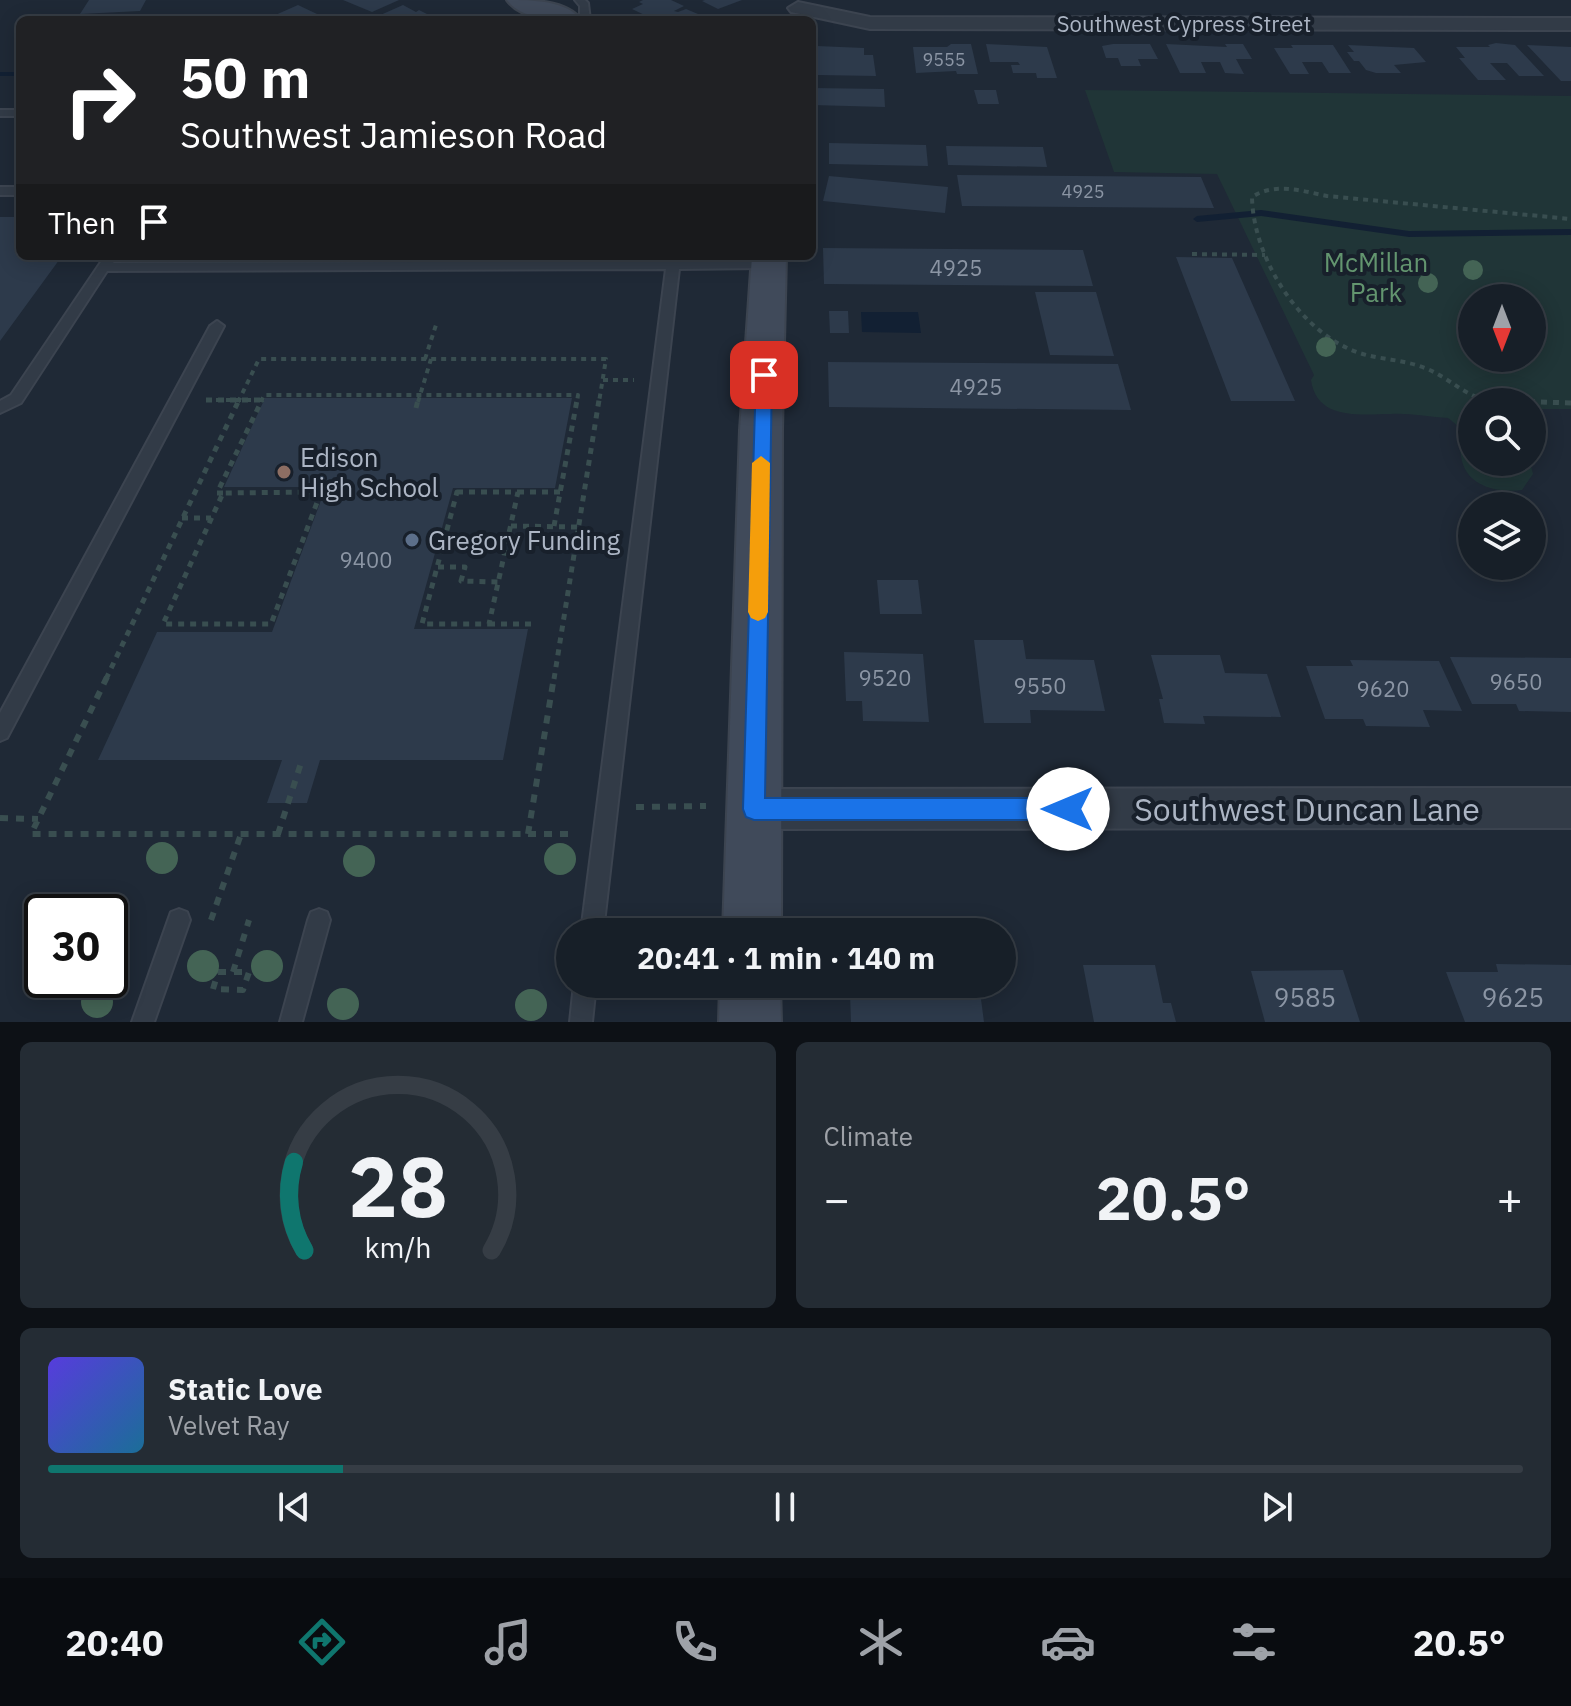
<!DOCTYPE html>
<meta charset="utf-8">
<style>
body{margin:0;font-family:"IBM Plex Sans",sans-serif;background:#242c34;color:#f1f3f6;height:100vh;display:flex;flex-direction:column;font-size:30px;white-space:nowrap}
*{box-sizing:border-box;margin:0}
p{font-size:26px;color:#9ea2a8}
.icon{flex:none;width:44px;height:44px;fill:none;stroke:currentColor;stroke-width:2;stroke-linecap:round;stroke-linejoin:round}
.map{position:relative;height:1022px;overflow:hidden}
.drawer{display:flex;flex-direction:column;gap:20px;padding:20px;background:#0d1116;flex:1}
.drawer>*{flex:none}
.guide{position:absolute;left:16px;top:16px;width:800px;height:244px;border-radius:12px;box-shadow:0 4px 20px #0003,0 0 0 2px #363d45;background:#202124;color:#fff;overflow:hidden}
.needle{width:52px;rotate:180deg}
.controls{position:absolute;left:1458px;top:284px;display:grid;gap:16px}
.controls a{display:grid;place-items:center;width:88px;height:88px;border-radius:50%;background:#171f28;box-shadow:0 4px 20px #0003,0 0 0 2px #363d45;font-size:40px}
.speed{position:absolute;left:24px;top:894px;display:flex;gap:16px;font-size:40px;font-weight:700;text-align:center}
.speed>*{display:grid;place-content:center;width:104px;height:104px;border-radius:50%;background:#171f28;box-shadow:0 4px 20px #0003,0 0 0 2px #363d45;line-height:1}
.speed .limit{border:4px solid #111;border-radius:12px;background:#fff;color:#111}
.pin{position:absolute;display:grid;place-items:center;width:68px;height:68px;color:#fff;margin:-34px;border-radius:16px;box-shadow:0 4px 12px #0006}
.me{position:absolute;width:88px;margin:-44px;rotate:270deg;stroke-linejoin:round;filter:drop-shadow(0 0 6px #0008)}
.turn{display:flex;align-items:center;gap:28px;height:168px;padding:0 32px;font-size:36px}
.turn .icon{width:104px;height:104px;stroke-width:2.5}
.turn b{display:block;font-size:56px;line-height:68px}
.then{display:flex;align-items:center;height:76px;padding:0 32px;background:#0003;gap:16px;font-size:30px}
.big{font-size:60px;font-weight:800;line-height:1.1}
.drawer .widget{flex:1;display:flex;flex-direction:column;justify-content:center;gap:12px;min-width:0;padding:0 28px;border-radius:12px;background:#242c34}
.drawer .dial{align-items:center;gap:0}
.dial svg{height:208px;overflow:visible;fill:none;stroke:#363d45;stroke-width:7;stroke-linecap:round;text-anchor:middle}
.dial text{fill:#f1f3f6;stroke:none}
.song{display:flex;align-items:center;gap:24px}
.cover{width:96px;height:96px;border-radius:12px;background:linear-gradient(135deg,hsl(250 70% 55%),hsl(200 70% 35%))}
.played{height:8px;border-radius:4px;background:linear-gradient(90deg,#0f766e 20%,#363d45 20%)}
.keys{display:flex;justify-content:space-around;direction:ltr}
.heat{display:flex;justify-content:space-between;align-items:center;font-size:44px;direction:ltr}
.drawer .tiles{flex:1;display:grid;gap:20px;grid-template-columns:1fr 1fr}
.widget:last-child{grid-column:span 2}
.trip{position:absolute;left:556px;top:918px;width:460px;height:80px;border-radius:40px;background:#171f28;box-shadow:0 4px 20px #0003,0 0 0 2px #363d45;font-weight:800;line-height:80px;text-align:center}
.dock{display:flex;height:128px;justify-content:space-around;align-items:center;background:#090c10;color:#9ea2a8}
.dock .icon{width:56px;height:56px}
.dock .active{color:#0f766e}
.dock b{font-size:36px;color:#f1f3f6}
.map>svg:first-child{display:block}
</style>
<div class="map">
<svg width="1571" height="1022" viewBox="0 0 1571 1022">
<rect width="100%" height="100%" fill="#1f2936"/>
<path fill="#203537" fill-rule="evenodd" d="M1085,90L1571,96V409H1532V402H1472V462H1530L1533,474L1522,490C1498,493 1465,487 1461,456C1458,435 1471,435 1448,418C1429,417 1410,413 1391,414C1360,414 1317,421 1311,380L1314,375L1217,174L1114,172ZM1472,298H1532V358H1472Z"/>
<path fill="#122033" d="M861,312H918L921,333L862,332Z"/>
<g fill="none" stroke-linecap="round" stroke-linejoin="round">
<path fill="#122033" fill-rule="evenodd" d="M0,72H20V76H0Z
M1261,210L1409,231L1571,229V235L1409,237L1261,216L1197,222L1193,219L1197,216Z"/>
</g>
<path fill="#2d3a4b" d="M89,0H146L140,11L80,14Z
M343,0H399L372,12Z
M643,0H671L684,6L674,11L678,12L686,9L698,14L691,18L695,20H655L632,9L643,4L639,2Z
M705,0H742L718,9L702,1Z
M298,5L317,14L310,18L315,20H264Z
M403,5L416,12L419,10L439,20H382L376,17Z
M1496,43L1515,45L1544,76H1519L1507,63H1490L1506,80H1478L1459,58H1465L1456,47H1490L1488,45Z
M951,44H971L978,74H957L956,71L916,73L913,47H947Z
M986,44L1047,47L1057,78H1037L1036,73H1013L1011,65H1020L1018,62H990Z
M1113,44H1150L1158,59H1138L1141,66H1121L1118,58H1106L1102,46Z
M1166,44L1227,47L1225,44H1243L1252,59H1236L1244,74L1225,73L1220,62H1201L1206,73H1180Z
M1291,45H1333L1351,73H1329L1322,62H1302L1309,74H1290L1274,48H1293Z
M1348,45L1414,48L1426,62L1394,65L1401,73H1376L1366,70L1359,61H1354L1347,52H1354Z
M1527,45L1571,47V81H1561Z
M817,46L864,48V55H873L876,76L818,75Z
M812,88L884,89L885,107L812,105Z
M974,90H996L999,104H978Z
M829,143L926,145L928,166L829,164Z
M946,146L1043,147L1047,167L948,165Z
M957,175L1201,177L1214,208L962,206Z
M829,176L948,187L945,213L823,201Z
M0,217H20V256H62L0,341Z
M823,248L1083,250L1093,286L824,284Z
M1176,257L1232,258L1295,401H1231Z
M1035,292H1096L1114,356L1050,355Z
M829,311H848L849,333H830Z
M828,362L1118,364L1131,410L829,407Z
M265,398H572L555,488H453L414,629H528L503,760H320L307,803H267L282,760H98L157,632H272L326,487H224Z
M877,580H918L922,614H880Z
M974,640H1023L1026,659L1094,660L1105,711L1030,710L1031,723H984Z
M844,652L923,654L929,722L863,721L862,701H846Z
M1151,655H1220L1225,673L1267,674L1281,717L1203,716L1205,724L1164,723L1159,699H1163Z
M1450,657L1571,658V712L1519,711L1516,704H1472Z
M1350,660L1439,661L1462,711L1423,710L1430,727L1366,726L1363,719H1325L1306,666H1353Z
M1496,964L1571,965V1022H1465L1446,972H1498Z
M1083,965H1155L1163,1003H1171L1176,1022H1094Z
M1343,970L1360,1022H1265L1251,971Z
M857,984H979L984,1022H851L850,993H857Z"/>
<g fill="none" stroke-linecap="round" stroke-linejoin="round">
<defs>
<path id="lane" d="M575,0H585L588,3L590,20H580V6Z
M0,110H20V116H0Z
M0,187H20V195H0Z
M105,256H117L113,263L773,261V267L768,268L679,269L603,932H581L666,269L107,271L21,403L0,413V401L11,395Z
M217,321L224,326L7,738L0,741V713L210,326Z
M179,909L187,912L190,920L154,1022H132L171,912Z
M319,909L327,912L330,920L302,1022H280L308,920L311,912Z
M574,984H596L592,1022H570Z"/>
<path id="street" d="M798,2L870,17L1571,18V30L870,29L791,12L788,8Z
M1571,788V828L754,829L740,823L734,809L740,795L754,789Z"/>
<path id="secondary" d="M507,0C530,0 567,0 581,20C558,20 522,21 507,0Z
M752,256H786L782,430L781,932H723L740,430Z
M720,984H780L781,1022H719Z"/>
</defs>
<use href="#lane" stroke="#3c4450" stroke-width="4"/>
<use href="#street" stroke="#3c4450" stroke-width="4"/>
<use href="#secondary" stroke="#3c4450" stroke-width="4"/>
<path stroke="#394e50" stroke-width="4" stroke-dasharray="5 5" stroke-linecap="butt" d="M1192,254L1265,255
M425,359L436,325
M603,380H634
M206,400H261
M238,402L259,359H606L599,402
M261,402L264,395H578L577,402
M418,402L431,359
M1496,402C1466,399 1451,378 1425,368C1400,358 1371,360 1347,348C1294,323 1253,254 1252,197C1275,182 1302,191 1327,196L1571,219"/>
<path stroke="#394e50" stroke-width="5" stroke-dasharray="6 6" stroke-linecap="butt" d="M206,400H261
M1481,400L1571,403
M416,408L418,400
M321,492L271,624H163L223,493Z
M457,492H518L489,624H422Z
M518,492H560
M223,493H217L262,400
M182,518H211
M511,526L578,527
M554,526L577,400
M438,567H465L461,581L498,582
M489,624H532
M106,679L239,400
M554,679L599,400"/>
<path stroke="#394e50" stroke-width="6" stroke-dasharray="8 8" stroke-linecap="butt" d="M107,677L31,834H528
M636,807L706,806
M0,818L38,819
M278,834L302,760
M528,834H576
M528,834L554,677
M211,920L241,834
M218,972H249L243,990L213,989Z
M233,972L249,920"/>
<use href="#lane" fill="#323b47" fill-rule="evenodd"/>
<use href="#street" fill="#323b47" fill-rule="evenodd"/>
<use href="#secondary" fill="#404a5a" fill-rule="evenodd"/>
</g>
<g fill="#446455">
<circle cx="1473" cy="270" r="10"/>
<circle cx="1428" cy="283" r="10"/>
<circle cx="1326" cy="347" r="10"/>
<circle cx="162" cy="858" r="16"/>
<circle cx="560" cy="859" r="16"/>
<circle cx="359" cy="861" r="16"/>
<circle cx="203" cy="966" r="16"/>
<circle cx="267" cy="966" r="16"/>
<circle cx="97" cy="1002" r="16"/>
<circle cx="343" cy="1004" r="16"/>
<circle cx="531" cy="1005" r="16"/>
</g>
<path fill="#1a73e8" stroke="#114b97" stroke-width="2" d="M764,369L772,375L765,798H1068L1076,801L1079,809L1076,817L1068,820H754L746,817L743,809L756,375Z"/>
<path fill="#f59e0b" d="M761,456L770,463L768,612L765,618L758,621L751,618L748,612L752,463Z"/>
<circle fill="#8d6e63" stroke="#18202b" stroke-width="3" cx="284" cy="472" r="8"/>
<circle fill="#5c6f8a" stroke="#18202b" stroke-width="3" cx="412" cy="540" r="8"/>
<g text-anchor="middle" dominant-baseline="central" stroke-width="8" stroke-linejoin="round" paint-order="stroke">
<g font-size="18" fill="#8b95a4">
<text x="944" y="59">9555</text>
<text x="1083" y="191">4925</text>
</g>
<g font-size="22" fill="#acb5c4" stroke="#18202b">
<text x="1184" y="23">Southwest Cypress Street</text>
</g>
<g font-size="22" fill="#8b95a4">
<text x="956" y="267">4925</text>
<text x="976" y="386">4925</text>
<text x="366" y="559">9400</text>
<text x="885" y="677">9520</text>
<text x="1516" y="681">9650</text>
<text x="1040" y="685">9550</text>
<text x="1383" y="688">9620</text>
</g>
<g font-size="26" fill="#63956f" stroke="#18202b">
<text x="1376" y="262">McMillan<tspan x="1376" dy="30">Park</tspan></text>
</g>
<g font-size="26" fill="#acb5c4" stroke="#18202b" text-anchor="start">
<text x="300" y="457">Edison<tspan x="300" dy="30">High School</tspan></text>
<text x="428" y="540">Gregory Funding</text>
</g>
<g font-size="26" fill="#8b95a4">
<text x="1305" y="997">9585</text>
<text x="1513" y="997">9625</text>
</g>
<g font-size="32" fill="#acb5c4" stroke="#18202b">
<text x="1307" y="809">Southwest Duncan Lane</text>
</g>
</g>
</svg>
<div class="controls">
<a><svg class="needle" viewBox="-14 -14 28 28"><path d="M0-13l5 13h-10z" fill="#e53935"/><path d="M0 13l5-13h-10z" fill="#9ea2a8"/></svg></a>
<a><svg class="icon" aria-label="search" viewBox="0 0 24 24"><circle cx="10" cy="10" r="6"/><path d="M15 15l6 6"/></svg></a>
<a><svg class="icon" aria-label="layers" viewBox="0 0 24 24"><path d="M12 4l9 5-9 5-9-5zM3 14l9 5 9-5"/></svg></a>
</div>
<div class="speed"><div class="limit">30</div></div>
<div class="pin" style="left:764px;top:375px;background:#d93025"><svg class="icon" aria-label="arrive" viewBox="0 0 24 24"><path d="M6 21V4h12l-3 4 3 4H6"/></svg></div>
<svg class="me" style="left:1068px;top:809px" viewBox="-20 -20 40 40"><circle r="19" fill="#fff"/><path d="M0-13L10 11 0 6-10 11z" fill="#1a73e8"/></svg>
<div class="trip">20:41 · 1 min · 140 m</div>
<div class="guide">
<div class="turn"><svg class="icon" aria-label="right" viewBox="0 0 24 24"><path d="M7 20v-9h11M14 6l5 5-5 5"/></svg><div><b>50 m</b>Southwest Jamieson Road</div></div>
<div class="then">Then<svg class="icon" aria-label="arrive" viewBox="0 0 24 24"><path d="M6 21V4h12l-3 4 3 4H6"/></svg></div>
</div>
</div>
<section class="drawer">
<div class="tiles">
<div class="widget dial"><svg viewBox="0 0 100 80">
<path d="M14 69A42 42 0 1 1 86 69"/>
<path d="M14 69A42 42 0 0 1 10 35" stroke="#0f766e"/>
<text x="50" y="56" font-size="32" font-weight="700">28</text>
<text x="50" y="72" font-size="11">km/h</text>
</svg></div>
<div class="widget"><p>Climate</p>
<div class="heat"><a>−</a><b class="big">20.5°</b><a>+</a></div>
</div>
<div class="widget">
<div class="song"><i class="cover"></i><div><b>Static Love</b><p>Velvet Ray</p></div></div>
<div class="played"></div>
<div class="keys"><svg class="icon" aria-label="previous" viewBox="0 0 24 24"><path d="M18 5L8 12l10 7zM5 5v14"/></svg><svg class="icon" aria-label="pause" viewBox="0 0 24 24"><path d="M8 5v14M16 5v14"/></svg><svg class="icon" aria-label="next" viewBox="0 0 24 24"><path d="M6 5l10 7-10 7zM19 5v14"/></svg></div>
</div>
</div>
</section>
<nav class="dock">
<b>20:40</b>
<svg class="icon active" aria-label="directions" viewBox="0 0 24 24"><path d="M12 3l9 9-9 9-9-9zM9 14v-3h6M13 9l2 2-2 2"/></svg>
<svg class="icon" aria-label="music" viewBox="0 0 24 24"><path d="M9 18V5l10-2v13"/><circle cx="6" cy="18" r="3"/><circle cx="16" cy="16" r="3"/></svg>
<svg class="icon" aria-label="phone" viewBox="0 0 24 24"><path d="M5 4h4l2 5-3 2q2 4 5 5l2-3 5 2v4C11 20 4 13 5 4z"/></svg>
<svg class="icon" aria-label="climate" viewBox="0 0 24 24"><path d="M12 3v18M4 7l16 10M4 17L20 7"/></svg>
<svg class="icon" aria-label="car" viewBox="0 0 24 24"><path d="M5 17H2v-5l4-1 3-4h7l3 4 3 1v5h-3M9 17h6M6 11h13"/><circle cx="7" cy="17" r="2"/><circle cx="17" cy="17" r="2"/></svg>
<svg class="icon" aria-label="filters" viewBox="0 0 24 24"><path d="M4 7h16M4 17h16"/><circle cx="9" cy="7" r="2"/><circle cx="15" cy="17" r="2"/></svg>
<b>20.5°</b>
</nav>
